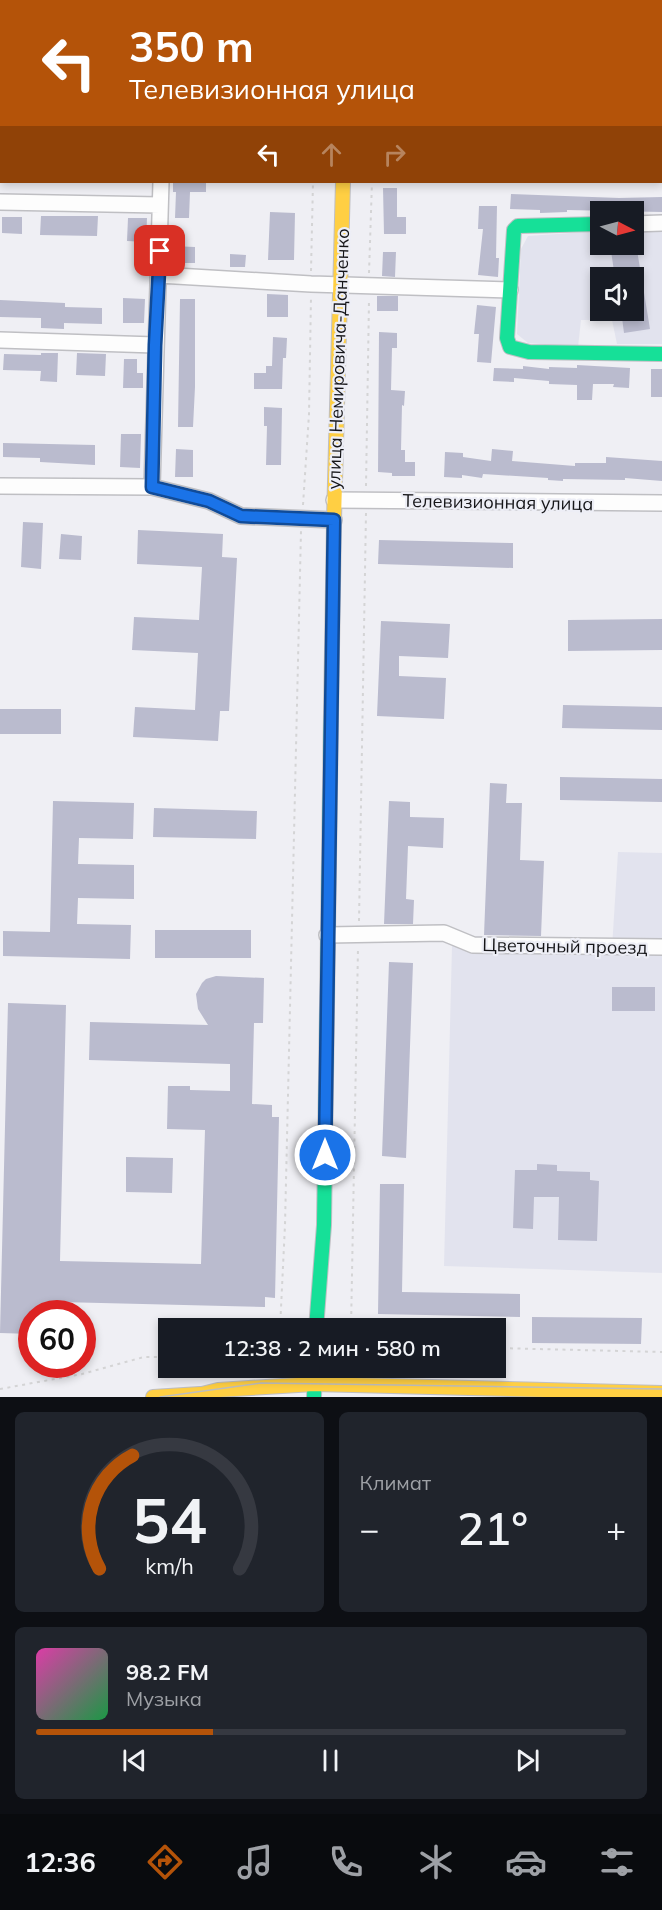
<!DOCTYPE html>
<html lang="ru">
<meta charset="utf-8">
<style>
body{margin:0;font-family:Mulish,sans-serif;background:#20242c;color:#f1f3f6;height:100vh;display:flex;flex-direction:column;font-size:22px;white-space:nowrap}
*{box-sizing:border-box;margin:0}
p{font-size:20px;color:#9ea1a6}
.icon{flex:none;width:33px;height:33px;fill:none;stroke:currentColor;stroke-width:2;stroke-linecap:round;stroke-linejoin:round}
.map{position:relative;height:1397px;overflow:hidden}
.details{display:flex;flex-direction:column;gap:15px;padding:15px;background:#0d0f14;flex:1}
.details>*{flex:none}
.hud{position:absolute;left:0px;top:0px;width:663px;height:183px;box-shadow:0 3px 9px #0003;background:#b45309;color:#fff;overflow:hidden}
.needle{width:39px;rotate:96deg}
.tools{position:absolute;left:590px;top:201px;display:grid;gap:12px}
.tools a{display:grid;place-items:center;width:54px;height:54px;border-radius:0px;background:#171b24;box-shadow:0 3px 9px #0003;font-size:30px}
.speed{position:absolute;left:18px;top:1300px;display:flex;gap:12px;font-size:30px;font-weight:700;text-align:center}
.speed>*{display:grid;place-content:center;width:78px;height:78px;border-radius:50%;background:#171b24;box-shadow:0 3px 9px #0003;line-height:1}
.speed .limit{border:9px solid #d22;background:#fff;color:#111}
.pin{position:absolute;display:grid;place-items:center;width:51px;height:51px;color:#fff;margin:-26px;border-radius:12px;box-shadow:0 3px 9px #0006}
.me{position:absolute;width:66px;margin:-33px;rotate:0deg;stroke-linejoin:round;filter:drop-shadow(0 0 4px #0008)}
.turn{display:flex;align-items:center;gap:21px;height:126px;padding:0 30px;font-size:27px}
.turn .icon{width:78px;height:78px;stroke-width:2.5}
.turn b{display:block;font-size:42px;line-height:51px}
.lanes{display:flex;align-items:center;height:57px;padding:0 30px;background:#0003;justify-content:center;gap:30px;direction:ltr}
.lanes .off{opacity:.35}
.big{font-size:45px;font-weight:600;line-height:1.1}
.details .widget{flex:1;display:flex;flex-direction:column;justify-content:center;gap:9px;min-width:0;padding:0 21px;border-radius:9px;background:#20242c}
.details .dial{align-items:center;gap:0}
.dial svg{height:156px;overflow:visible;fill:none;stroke:#363941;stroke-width:7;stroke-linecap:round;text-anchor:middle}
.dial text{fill:#f1f3f6;stroke:none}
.song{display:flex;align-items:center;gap:18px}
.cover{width:72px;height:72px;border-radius:9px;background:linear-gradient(135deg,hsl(320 70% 55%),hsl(140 70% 35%))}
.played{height:6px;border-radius:3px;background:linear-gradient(90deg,#b45309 30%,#363941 30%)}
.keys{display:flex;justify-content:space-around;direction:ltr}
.heat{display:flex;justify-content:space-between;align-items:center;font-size:33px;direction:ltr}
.details .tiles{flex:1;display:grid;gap:15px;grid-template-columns:1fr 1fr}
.widget:last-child{grid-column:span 2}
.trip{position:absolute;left:158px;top:1318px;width:348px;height:60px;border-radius:0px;background:#171b24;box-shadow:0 3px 9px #0003;font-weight:600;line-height:60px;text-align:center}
.tabs{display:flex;height:96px;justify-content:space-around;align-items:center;background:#090b0e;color:#9ea1a6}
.tabs .icon{width:42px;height:42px}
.tabs .on{color:#b45309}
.tabs b{font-size:27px;color:#f1f3f6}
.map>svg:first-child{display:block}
</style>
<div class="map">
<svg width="662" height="1397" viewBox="0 0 662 1397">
<rect width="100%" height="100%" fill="#efeff4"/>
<path fill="#e2e3ee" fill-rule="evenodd" d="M633,229H662V344H617L612,320H581L578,347L528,343L517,334L521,249L528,236L600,231V244H633ZM600,278H633V310H600Z
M618,852L662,853V1273L444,1266L452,946L612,948Z"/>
<path fill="#babbce" d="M173,182H206V192H190L189,218H175L176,192H173Z
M383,188H397V217H406V234H384Z
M511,194L619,198L662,197V212L567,210V212L540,213V210L510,209Z
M479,206H497L496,258H499L498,277L478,275L483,229H478Z
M270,212L295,213L294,260H268Z
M41,216H98L97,236L40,235Z
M2,217H22V234L2,233Z
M128,218H147L146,242L127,241Z
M610,244H636L650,329L624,333L621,310H633V278H615Z
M171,246L195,247V263H171Z
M383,252H396L395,277L382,276Z
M230,254L246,255L245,267H230Z
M267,294L288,295V317H267Z
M377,296H398V311H377Z
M123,298L145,299L144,323H123Z
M180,299H195V387L193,427H178Z
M0,300L65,303V307L102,308V324L64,323V329L41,328V318L0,317Z
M477,305L496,307L491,363L477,362L479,334H474Z
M379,332L397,333V348H392L391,390L405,391L404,406L402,405L401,450H405V462H415V476H392V473L378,472Z
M273,337L287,338L286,358H283L282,389H254V373H266V366H272Z
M41,353H58L57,382L40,381L41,371L3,370L4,354L41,355Z
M77,353L106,354L105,376L76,375Z
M124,359H137V373H143V388H123Z
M577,365L630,368L629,388L613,387L614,384H593L592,400H577V385L549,384V381L514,378V382L493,381L494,368L523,369V366L549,369V367L577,368Z
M651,369H662V397H651Z
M264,407L282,408L281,465H266L267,426H264Z
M121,434H141L140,468L120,467Z
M3,443L95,445V465L40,462V458L3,457Z
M176,449L193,450V477H175Z
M492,449L513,451L512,461L575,466V463H606V457L662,461V481L625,478V480L563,479V481L548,480V478L483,474L482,478L462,475V478L444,477L445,452L463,453V457L491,461Z
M23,522L43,523L41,569L21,567Z
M138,530L223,534L222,557L237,558L229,711H220L218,741L133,737L135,707L195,710L198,653L132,650L134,617L199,620L202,567L137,564Z
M61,534L82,536L81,560L59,559Z
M379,540L513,543V568L378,564Z
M662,619V650L568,651V620Z
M381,621L450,624L448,658L399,656V676L446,678L444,719L377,716Z
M563,705L662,707V730L562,728Z
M0,709H61V734H0Z
M560,777L662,779V802L560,800Z
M490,783L507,784L506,803H522L520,860L544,861L541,936L484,935Z
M53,801L134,803L133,839L79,838L78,864L134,865V899L78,898L77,924L131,925L130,959L3,956V931L50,932Z
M389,801L410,802V817L444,818L443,848L408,846L406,899L414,900L413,924H384Z
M154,808L257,811L256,839L153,837Z
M155,930H251V958H155Z
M389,962L413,963L406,1158L382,1156Z
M216,976L264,978L263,1023H254L252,1104L272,1105V1117H279L275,1298L265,1297V1307L60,1302L59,1314H32V1334L0,1333L8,1003L66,1005L60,1261L201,1264L205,1130L167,1129L168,1086H190V1090L230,1091V1064L89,1060L90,1022L208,1025L198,1009L196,994L202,983L206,979Z
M612,987H655V1011H612Z
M126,1157L173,1158L172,1193L126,1192Z
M537,1164L557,1165V1171L590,1172V1180L599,1181L597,1241L558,1240L559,1197H534L533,1229L513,1228L515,1170H537Z
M380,1184H404L402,1292L520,1294V1317L378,1314Z
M532,1317L642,1318L641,1344L532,1343Z"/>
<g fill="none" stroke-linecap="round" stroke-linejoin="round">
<defs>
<path id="lane" d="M526,2V0"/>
<path id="street" d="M166,2V0
M0,44H2
M0,202L160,205
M633,224L662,223
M159,275L311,284L510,290
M0,340L155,345
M0,486L152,487L209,501L241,516L334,520
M152,487L161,182
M334,500L662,503
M327,935L444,933L473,945L662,947"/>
<path id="fast" d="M600,224L518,226L514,230L507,338L510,347L529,352L662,354
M316,1329L324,1225L331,713
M314,1397L315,1368"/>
<path id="slow" d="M346,0V2
M331,713L334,520L343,182
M153,1397L200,1394
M190,1397L218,1390L314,1384L662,1393"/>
</defs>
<use href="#lane" stroke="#bfbfc3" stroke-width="10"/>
<use href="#street" stroke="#bfbfc3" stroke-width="18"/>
<use href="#fast" stroke="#bfbfc3" stroke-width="16"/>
<use href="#slow" stroke="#bfbfc3" stroke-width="16"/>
<path stroke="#d4d4d5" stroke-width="2" stroke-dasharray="3 4.5" stroke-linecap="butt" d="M316,2V0
M376,2V0
M311,271L313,182
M369,273L372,182
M366,486L369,300
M303,505L309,414L311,297
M359,921L366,513
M280,1329L285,1225L301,531
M351,1329L358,948
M495,1348L662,1352
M0,1389L82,1374L144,1357H168"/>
<use href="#lane" stroke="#fdfdfd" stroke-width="8"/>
<use href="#street" stroke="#fdfdfd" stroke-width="15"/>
<use href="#fast" stroke="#16e098" stroke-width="14"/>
<use href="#slow" stroke="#ffcf43" stroke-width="14"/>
<path stroke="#bebebe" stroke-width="1.5" d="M160,1397L261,1383L662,1389"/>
</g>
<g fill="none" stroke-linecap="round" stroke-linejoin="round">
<defs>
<path id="route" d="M160,251L155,345L152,487L209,501L241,516L334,520L325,1155"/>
</defs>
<use href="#route" stroke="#114b97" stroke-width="15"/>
<use href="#route" stroke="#1a73e8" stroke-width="10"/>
</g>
<g text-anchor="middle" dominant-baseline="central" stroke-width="4.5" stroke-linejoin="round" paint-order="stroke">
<g font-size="18" fill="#151518" stroke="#edeef6">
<text transform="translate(338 359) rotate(-88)">улица Немировича-Данченко</text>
<text transform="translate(498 502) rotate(1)">Телевизионная улица</text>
<text transform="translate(565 946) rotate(1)">Цветочный проезд</text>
</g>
</g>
</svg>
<div class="tools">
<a><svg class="needle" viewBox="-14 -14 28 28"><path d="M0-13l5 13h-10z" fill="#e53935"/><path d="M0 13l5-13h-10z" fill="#9ea1a6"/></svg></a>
<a><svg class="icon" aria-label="sound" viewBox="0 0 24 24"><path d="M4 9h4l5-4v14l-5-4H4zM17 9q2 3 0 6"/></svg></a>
</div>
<div class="speed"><div class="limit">60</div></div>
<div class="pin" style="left:160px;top:251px;background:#d93025"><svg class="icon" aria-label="arrive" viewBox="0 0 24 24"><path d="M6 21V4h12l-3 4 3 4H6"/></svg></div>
<svg class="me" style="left:325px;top:1155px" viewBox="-20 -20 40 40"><circle r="17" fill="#1a73e8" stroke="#fff" stroke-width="3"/><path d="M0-11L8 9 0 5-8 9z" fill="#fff"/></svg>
<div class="trip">12:38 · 2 мин · 580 m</div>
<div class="hud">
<div class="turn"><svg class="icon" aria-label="left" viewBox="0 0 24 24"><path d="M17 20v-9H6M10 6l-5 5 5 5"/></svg><div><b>350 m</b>Телевизионная улица</div></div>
<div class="lanes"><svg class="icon" aria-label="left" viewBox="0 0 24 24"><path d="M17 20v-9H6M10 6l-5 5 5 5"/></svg><svg class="icon off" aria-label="ahead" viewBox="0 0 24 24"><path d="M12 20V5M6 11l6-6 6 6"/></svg><svg class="icon off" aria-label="right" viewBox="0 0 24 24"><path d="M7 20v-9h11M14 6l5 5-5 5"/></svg></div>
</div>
</div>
<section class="details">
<div class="tiles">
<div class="widget dial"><svg viewBox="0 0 100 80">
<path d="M14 69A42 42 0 1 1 86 69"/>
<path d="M14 69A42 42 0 0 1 31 11" stroke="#b45309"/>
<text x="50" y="56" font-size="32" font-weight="700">54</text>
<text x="50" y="72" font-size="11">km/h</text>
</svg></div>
<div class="widget"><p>Климат</p>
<div class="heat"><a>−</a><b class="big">21°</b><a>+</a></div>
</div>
<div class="widget">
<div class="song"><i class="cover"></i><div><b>98.2 FM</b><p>Музыка</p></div></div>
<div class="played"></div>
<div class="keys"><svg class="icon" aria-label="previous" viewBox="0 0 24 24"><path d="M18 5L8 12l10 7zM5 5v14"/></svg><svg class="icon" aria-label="pause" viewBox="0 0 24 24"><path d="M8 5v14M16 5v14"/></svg><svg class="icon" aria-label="next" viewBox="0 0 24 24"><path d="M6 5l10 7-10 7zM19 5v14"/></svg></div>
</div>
</div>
</section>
<nav class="tabs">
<b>12:36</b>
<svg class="icon on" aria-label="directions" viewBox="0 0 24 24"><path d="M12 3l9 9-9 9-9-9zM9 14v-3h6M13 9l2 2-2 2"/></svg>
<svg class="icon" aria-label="music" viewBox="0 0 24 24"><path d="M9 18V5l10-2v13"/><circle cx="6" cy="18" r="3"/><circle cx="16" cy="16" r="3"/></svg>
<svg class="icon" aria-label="phone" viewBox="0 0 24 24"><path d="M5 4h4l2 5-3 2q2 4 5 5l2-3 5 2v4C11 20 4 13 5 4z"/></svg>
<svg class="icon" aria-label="climate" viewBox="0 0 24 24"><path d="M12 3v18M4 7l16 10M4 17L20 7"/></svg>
<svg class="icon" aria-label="car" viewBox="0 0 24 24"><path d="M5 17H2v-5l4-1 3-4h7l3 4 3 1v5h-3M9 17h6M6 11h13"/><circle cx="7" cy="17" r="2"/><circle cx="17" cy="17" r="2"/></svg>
<svg class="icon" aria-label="filters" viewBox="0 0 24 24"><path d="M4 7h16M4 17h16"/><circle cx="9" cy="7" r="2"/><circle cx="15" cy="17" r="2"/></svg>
</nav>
